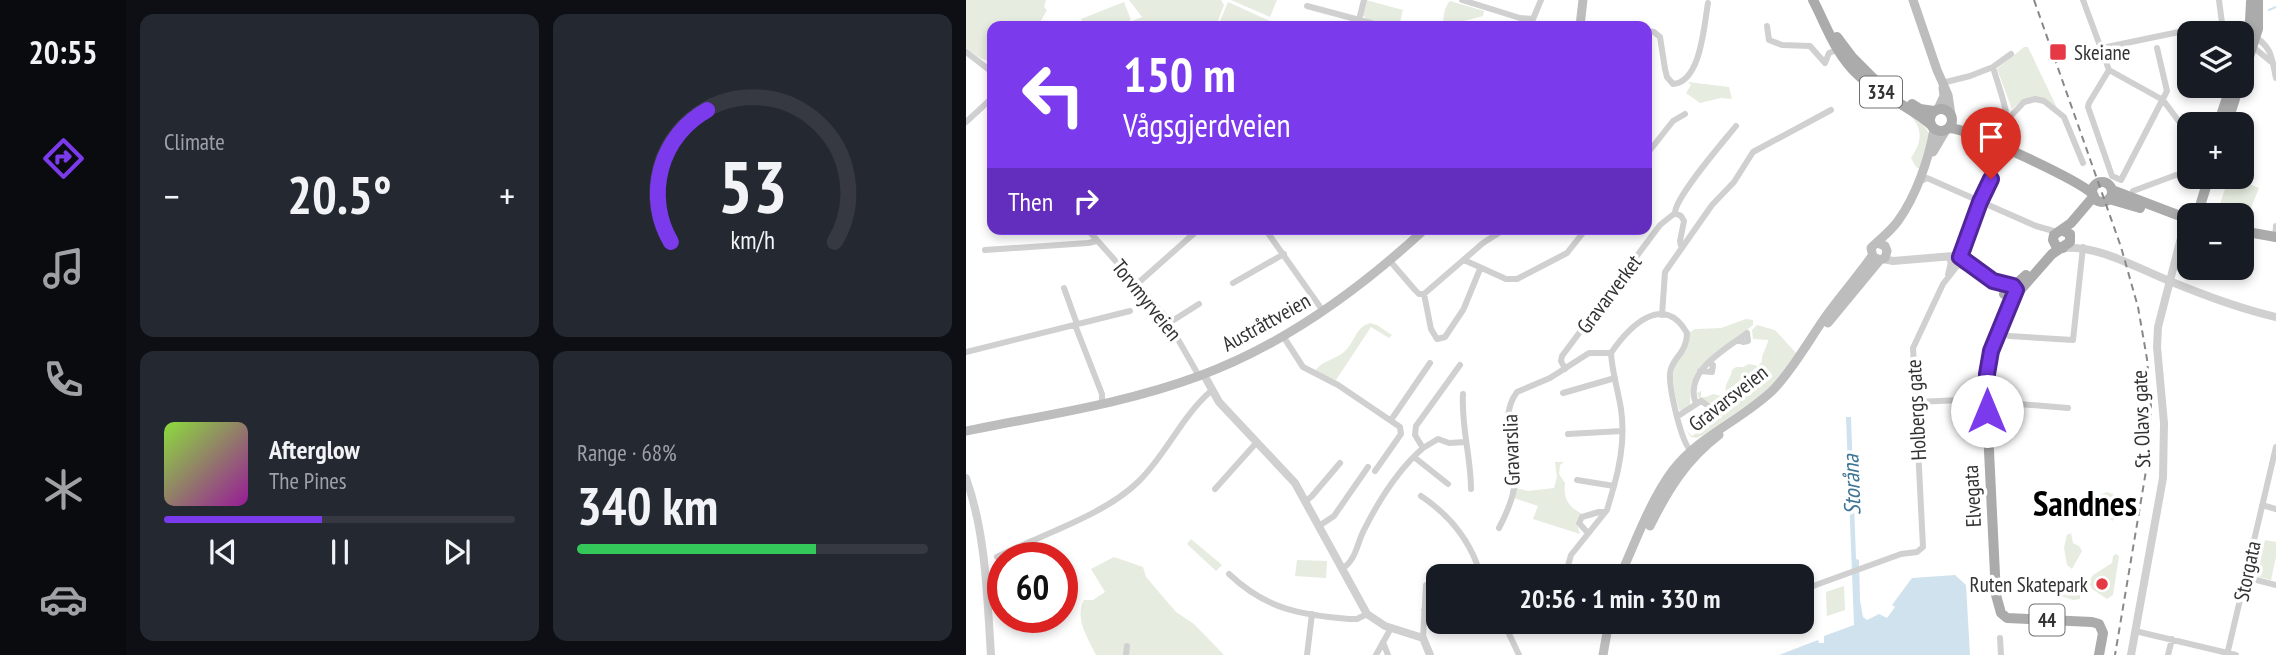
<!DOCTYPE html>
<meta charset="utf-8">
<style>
body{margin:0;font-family:"PT Sans Narrow",sans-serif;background:#242831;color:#f1f3f6;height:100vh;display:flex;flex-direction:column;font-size:26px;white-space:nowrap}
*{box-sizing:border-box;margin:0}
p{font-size:23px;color:#9ea1a6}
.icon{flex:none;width:38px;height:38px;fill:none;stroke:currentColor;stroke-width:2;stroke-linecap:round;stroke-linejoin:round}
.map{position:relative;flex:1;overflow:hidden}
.drawer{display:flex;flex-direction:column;gap:14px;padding:14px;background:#0d0f14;width:840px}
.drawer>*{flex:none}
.banner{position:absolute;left:21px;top:21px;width:665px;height:214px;border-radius:14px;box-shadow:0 4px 10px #0003;background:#7c3aed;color:#fff;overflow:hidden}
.buttons{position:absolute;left:1211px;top:21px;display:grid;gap:14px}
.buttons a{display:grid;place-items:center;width:77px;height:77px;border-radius:14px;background:#171b24;box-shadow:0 4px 10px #0003;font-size:35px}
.speed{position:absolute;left:21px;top:542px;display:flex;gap:14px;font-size:35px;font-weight:700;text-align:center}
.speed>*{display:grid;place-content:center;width:91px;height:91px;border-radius:50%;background:#171b24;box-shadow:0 4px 10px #0003;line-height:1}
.speed .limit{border:10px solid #d22;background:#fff;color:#111}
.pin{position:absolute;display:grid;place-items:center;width:60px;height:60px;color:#fff;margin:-72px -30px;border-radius:50% 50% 50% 0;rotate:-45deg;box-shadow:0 0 7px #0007}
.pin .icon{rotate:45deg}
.me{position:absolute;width:77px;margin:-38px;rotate:0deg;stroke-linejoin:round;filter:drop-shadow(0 0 5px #0008)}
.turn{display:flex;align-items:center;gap:24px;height:147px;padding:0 21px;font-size:32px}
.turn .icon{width:91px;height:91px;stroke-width:2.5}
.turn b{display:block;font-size:49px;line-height:60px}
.then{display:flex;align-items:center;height:66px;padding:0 21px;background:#0003;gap:14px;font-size:26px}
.big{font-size:52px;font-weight:700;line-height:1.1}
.drawer .card{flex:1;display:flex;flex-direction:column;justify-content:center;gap:10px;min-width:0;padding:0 24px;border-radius:14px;background:#242831}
.drawer .dial{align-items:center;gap:0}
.dial svg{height:182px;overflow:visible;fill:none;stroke:#363941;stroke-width:7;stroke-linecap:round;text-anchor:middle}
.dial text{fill:#f1f3f6;stroke:none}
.song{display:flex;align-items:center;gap:21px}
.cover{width:84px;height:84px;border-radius:10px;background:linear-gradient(135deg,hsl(90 70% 55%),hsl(300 70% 35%))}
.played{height:7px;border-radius:4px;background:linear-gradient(90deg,#7c3aed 45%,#363941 45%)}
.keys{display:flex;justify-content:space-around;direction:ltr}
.heat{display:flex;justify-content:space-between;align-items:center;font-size:38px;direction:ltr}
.charge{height:10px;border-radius:5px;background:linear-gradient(90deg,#34c759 68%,#363941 0)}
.drawer .tiles{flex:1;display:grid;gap:14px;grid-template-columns:repeat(2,1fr)}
.trip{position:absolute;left:460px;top:564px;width:388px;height:70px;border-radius:14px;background:#171b24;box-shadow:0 4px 10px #0003;font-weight:700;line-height:70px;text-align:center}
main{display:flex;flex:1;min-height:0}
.tabs{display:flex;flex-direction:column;width:126px;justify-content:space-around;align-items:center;background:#090b0e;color:#9ea1a6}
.tabs .icon{width:49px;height:49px}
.tabs .on{color:#7c3aed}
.tabs b{font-size:32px;color:#f1f3f6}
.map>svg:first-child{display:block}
</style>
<main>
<nav class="tabs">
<b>20:55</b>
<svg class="icon on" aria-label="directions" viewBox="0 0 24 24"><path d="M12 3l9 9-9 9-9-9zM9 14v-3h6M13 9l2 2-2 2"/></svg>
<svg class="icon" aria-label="music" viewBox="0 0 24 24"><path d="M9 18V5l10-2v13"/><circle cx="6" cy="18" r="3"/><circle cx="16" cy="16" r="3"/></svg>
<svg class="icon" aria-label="phone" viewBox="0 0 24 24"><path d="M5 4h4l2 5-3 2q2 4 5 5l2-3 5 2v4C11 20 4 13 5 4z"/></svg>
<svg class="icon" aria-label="climate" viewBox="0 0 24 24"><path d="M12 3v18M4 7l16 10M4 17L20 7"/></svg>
<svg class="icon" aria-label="car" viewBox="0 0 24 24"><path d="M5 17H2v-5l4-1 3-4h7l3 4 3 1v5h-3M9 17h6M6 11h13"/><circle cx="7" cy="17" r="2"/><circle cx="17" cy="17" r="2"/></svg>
</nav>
<section class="drawer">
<div class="tiles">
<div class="card"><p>Climate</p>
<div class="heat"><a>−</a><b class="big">20.5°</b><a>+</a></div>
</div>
<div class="card dial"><svg viewBox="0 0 100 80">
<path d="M14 69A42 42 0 1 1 86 69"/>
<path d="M14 69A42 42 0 0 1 30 11" stroke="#7c3aed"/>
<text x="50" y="56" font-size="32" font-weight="700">53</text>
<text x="50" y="72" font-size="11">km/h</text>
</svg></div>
<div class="card">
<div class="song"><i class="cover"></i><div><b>Afterglow</b><p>The Pines</p></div></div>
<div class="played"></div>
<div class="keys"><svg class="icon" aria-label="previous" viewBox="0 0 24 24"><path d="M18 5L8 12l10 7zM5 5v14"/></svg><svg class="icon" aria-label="pause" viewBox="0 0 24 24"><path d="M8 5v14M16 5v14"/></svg><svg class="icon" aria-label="next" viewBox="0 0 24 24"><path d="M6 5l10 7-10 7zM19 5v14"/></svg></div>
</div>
<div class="card"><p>Range · 68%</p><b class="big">340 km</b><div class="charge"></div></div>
</div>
</section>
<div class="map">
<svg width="1310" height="655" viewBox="0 0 1310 655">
<rect width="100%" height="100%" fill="#fff"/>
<path fill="#e6ecdf" d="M0,0H80L78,7L81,10L72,26H26V63L14,58L0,48Z
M163,0H255L258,5L252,21L244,26H153L176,17Z
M265,0H311L304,17Z
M400,0L437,10L433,26C421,26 402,24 396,14Z
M484,1L518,11L517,16L478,26C476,19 479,5 484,1Z
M158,2L165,20L148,26H118L115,19Z
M262,2L306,22L309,26H249L254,21Z
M1058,47H1062L1092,110L1081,101L1053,103L1046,109L1031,69Z
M722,82L763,87L766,99L755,98L734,103L720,93L725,85Z
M942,114C972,133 966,139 954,169L950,167L945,158C956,142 958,127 942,114Z
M1263,177L1276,178L1275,181L1293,188L1283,213L1254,204Z
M780,319L787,320V325L733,369L725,385L724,405L717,411L713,410C710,399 705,380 708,369C712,353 725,353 723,333L729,329L755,328Z
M404,323L411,325L426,335L423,338L405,327L370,380L349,371C357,360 368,360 378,352C389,343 389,327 404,323Z
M791,325L809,330L830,353L808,383L793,397L737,435L731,438L725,437L719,429L726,436L771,405L762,392L746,403L733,399L731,393L735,391V397H740L747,394L755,396L760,392C758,383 765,379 766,370L770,367H777L783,364L792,366L796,362C795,353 801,349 802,340L787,339L786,330Z
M589,462H598L594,465L593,474L599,483C597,499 603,507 616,514L610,521L614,534L567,519L572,506L548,498L550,488L562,491L588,488L591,477Z
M1141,492L1147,494C1155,503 1156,514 1146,521L1142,515L1133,508L1134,504L1132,496Z
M1105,533L1107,543L1113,546L1116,551L1106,569L1101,565L1098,548L1101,535Z
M225,539L256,565L250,571L221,544Z
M1299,540L1310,542V557L1305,580L1290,576Z
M1150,554L1153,556L1147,595L1141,599L1126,589L1123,582L1127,575L1146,563L1147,556Z
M148,557L177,567L180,577L210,612L228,624L258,655H130C122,638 108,619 118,600H127L139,592L125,569Z
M331,560L361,561L360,578L329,576Z
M1099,583L1107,586L1114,593V599L1107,600L1089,594V587Z
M878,586L879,610L861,616L860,592Z"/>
<path fill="#cfe2ee" d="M880,417H885L890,559L893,560L894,600L897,617L901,620L913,614L921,618L929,607L926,605L946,578L989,575L1000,585L1004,655H813L852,640L853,643H858V636L888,625Z"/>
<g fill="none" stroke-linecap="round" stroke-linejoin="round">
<path stroke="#cfe2ee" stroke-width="2" d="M1303,10L1310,7"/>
<path stroke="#d0d0d0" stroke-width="6" d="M496,0L554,18L567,19L575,0
M1117,0L1143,70L1123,103L1122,107L1146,176L1155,180L1201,91L1191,48
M1253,0L1256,23
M341,6L416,26
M393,20L398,0
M1261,25L1271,33
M801,26L803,40L816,45L844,46L859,63
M681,31L688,32L694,37L699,69L701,77L707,84C735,82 738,25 742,3
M1286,46L1304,61
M1136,48L1256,23C1271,26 1295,36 1303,51C1307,59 1308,70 1310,78
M0,52L26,72
M859,63L863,53L873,49
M1027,67C1036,99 1046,115 1039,149
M1143,70L1197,100L1223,135
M976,83L1004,76L1027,67L1045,54
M1043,118L1058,102L1069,99L1078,101L1098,117L1117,163
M0,122L26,98
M681,154L707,121L719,114
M957,180L961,178L1070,226L1091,232
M1167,191L1210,175L1223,174
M709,213C709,197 758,141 770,126
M121,229L198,315L233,376
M299,229L357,311
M1309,239L1310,226
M19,250L122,243L131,241
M994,257L1014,202L1038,153
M498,260L540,279H551L601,253L620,229
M424,261L449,290L453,294H458L517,243L539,229
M982,275L985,262
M267,283L318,254
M171,284L233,229
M98,288L111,324
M458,294L465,329L471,339L479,337L497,310
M498,308L514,269
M696,315L699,272L746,205L768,182L787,152L865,110
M203,323L233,304
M109,325L136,394V404
M317,336L337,367L372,385L434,427L435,434L409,471
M1043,336L1107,340L1117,247
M772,340L777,342L782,341L781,333
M0,352L164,311
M599,369L595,361L596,356L694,225L709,213L715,216L718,221L714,241L715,246
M734,371L746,372L747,365L743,363
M597,393L649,378
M497,394C495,427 505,457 505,489
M1004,400L1102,408
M949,402L996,400
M730,404C717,371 759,350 781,333
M712,416L735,401L749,410
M425,420L464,363
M602,434L656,431
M457,448L472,439L483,443L500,442
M448,457L482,484
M611,480L648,486C655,461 659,435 655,409C652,390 646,372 645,353C662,328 697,291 721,333C721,354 706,357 704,373C703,388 715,444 726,452
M249,489L291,442
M455,496C485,516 505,541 515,576
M340,501L346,496L374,463
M1296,505L1310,509
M353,526L368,516L402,467
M533,528C544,507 552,486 549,463C546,438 534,415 551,392L584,378L623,353H645
M621,532L613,523L616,517L633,512H639
M31,557C74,535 137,516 172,482C200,455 215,417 245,391
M377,568C390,560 391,543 398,530C412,502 433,469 457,448L449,435L450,426L494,365
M263,574C300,609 334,615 383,619H391L401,614
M599,576L605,555L641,510L648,486
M1279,577L1310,585
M836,590L935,554L951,552L957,547L947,348L977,284L992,265
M458,610L472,608
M537,621L553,655
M1169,631L1270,655
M457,638L460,585L472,583
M1034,638L1035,655
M417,642L422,655
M160,655L161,646
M341,655L346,614
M410,655L425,628
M1202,655L1206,639
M1261,655L1310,447"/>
<path stroke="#d0d0d0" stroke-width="8" d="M1097,248C1134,245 1172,269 1206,282C1240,296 1275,309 1310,317
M985 260a5 5 0 1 1 10 0a5 5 0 1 1-10 0Z
M917,259L927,261L987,256
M993,264L1042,286
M238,375L253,402L329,483L401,614L419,626L457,638L464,655
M0,478C20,534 21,596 25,655
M1165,655L1197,478L1198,423L1191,347L1192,327L1215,238L1221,225"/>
<path stroke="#bdbdbd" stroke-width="9" d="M947,0L971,70L982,95L985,115
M614,26L617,0
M972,109L978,96L977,88
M967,152L980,130
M912,243L919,246L921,251L919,258L914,260L907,257L905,248C914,239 924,232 932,221C950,196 963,159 968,129
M862,323L914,260
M0,431C78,415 158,404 233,376C318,345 393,290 459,229
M684,526C702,490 720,460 753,435
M654,576C670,541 684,501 707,470C734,435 776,420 807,390C828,368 843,340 860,316C875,295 892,276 906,256
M637,655L642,627L647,621"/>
<path stroke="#ababab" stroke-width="10" d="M847,0C861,27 869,53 892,75C913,95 942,105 964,124
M871,37L886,57L912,83
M1276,53L1284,21L1285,2
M1276,78L1292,29V0
M946,104L954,109L968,111
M964 120a11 11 0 1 1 22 0a11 11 0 1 1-22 0Z
M1252,124L1265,86
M1261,124L1273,86
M983,128C1004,129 1110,179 1127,194
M1126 192a10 10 0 1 1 20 0a10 10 0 1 1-20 0Z
M1146,190L1222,219
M1143,199L1174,208
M1227,215L1234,206L1243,177
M1095,230L1105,223L1128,196
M1276,231L1310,237
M1097,248L1090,246L1087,240L1088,235L1095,230L1104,234V242L1086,254L1050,295L1037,318L1025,351L1020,389L1030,595L1035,613L1041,618L1126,622L1133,624L1137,633L1133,655
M1038,294L1040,287L1050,284L1060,275"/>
<path stroke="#888" stroke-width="2" stroke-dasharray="7 5" stroke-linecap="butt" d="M1068,0L1155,247L1172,307L1181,359L1185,406L1182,459L1149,655"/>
</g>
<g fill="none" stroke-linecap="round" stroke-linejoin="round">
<defs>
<path id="route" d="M1021,411V374L1025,351L1050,290L1047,286L1027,281L994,257L1014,202L1025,179"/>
</defs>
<use href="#route" stroke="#51269a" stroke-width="18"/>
<use href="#route" stroke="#7c3aed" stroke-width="12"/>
</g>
<g fill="#e63946" stroke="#fff" stroke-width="2.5">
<rect x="1083" y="43" width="18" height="18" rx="3.5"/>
<circle cx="1136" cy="584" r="7"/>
</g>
<g text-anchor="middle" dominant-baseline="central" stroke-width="7" stroke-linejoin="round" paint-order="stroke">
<g fill="#fff" stroke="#707070" stroke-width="2">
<rect x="894" y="76.5" width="42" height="31" rx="5"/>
<rect x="1063.5" y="604.5" width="35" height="31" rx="5"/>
</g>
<g font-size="19" font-weight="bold" fill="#333">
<text x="915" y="92">334</text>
<text x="1081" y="620">44</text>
</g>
<g font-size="21" fill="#333" stroke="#fff" text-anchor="start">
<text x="1108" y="52">Skeiane</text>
<text x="1122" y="584" text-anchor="end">Ruten Skatepark</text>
</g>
<g font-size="21" fill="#333" stroke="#fff">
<text transform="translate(643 294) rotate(-53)">Gravarverket</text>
<text transform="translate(181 300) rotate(51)">Torvmyrveien</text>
<text transform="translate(300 322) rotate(-29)">Austråttveien</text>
<text transform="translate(762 398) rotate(-38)">Gravarsveien</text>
<text transform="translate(950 410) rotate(-93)">Holbergs gate</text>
<text transform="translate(1175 419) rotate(-92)">St. Olavs gate</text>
<text transform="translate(545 450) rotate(-92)">Gravarslia</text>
<text transform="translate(1006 496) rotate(-93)">Elvegata</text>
<text transform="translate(1281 571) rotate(-78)">Storgata</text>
</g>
<g font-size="23" font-style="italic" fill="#3f7597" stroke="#fff">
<text transform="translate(885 485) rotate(-92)">Storåna</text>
</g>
<g font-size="35" font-weight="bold" fill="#000" stroke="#fff">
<text x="1119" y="503">Sandnes</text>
</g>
</g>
</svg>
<div class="buttons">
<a><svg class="icon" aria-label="layers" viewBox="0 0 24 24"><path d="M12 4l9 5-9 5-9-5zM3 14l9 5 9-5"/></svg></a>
<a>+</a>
<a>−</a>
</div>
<div class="speed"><div class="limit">60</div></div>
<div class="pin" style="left:1025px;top:179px;background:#d93025"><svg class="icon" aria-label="arrive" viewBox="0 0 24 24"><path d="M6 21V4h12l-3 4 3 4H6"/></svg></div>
<svg class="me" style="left:1021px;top:411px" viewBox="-20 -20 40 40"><circle r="19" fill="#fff"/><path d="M0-13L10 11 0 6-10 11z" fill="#7c3aed"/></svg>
<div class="trip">20:56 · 1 min · 330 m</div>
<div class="banner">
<div class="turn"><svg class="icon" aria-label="left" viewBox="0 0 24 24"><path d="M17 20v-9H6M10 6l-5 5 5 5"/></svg><div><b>150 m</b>Vågsgjerdveien</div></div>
<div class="then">Then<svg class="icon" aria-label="right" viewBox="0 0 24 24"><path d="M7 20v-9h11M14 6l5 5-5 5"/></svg></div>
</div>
</div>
</main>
